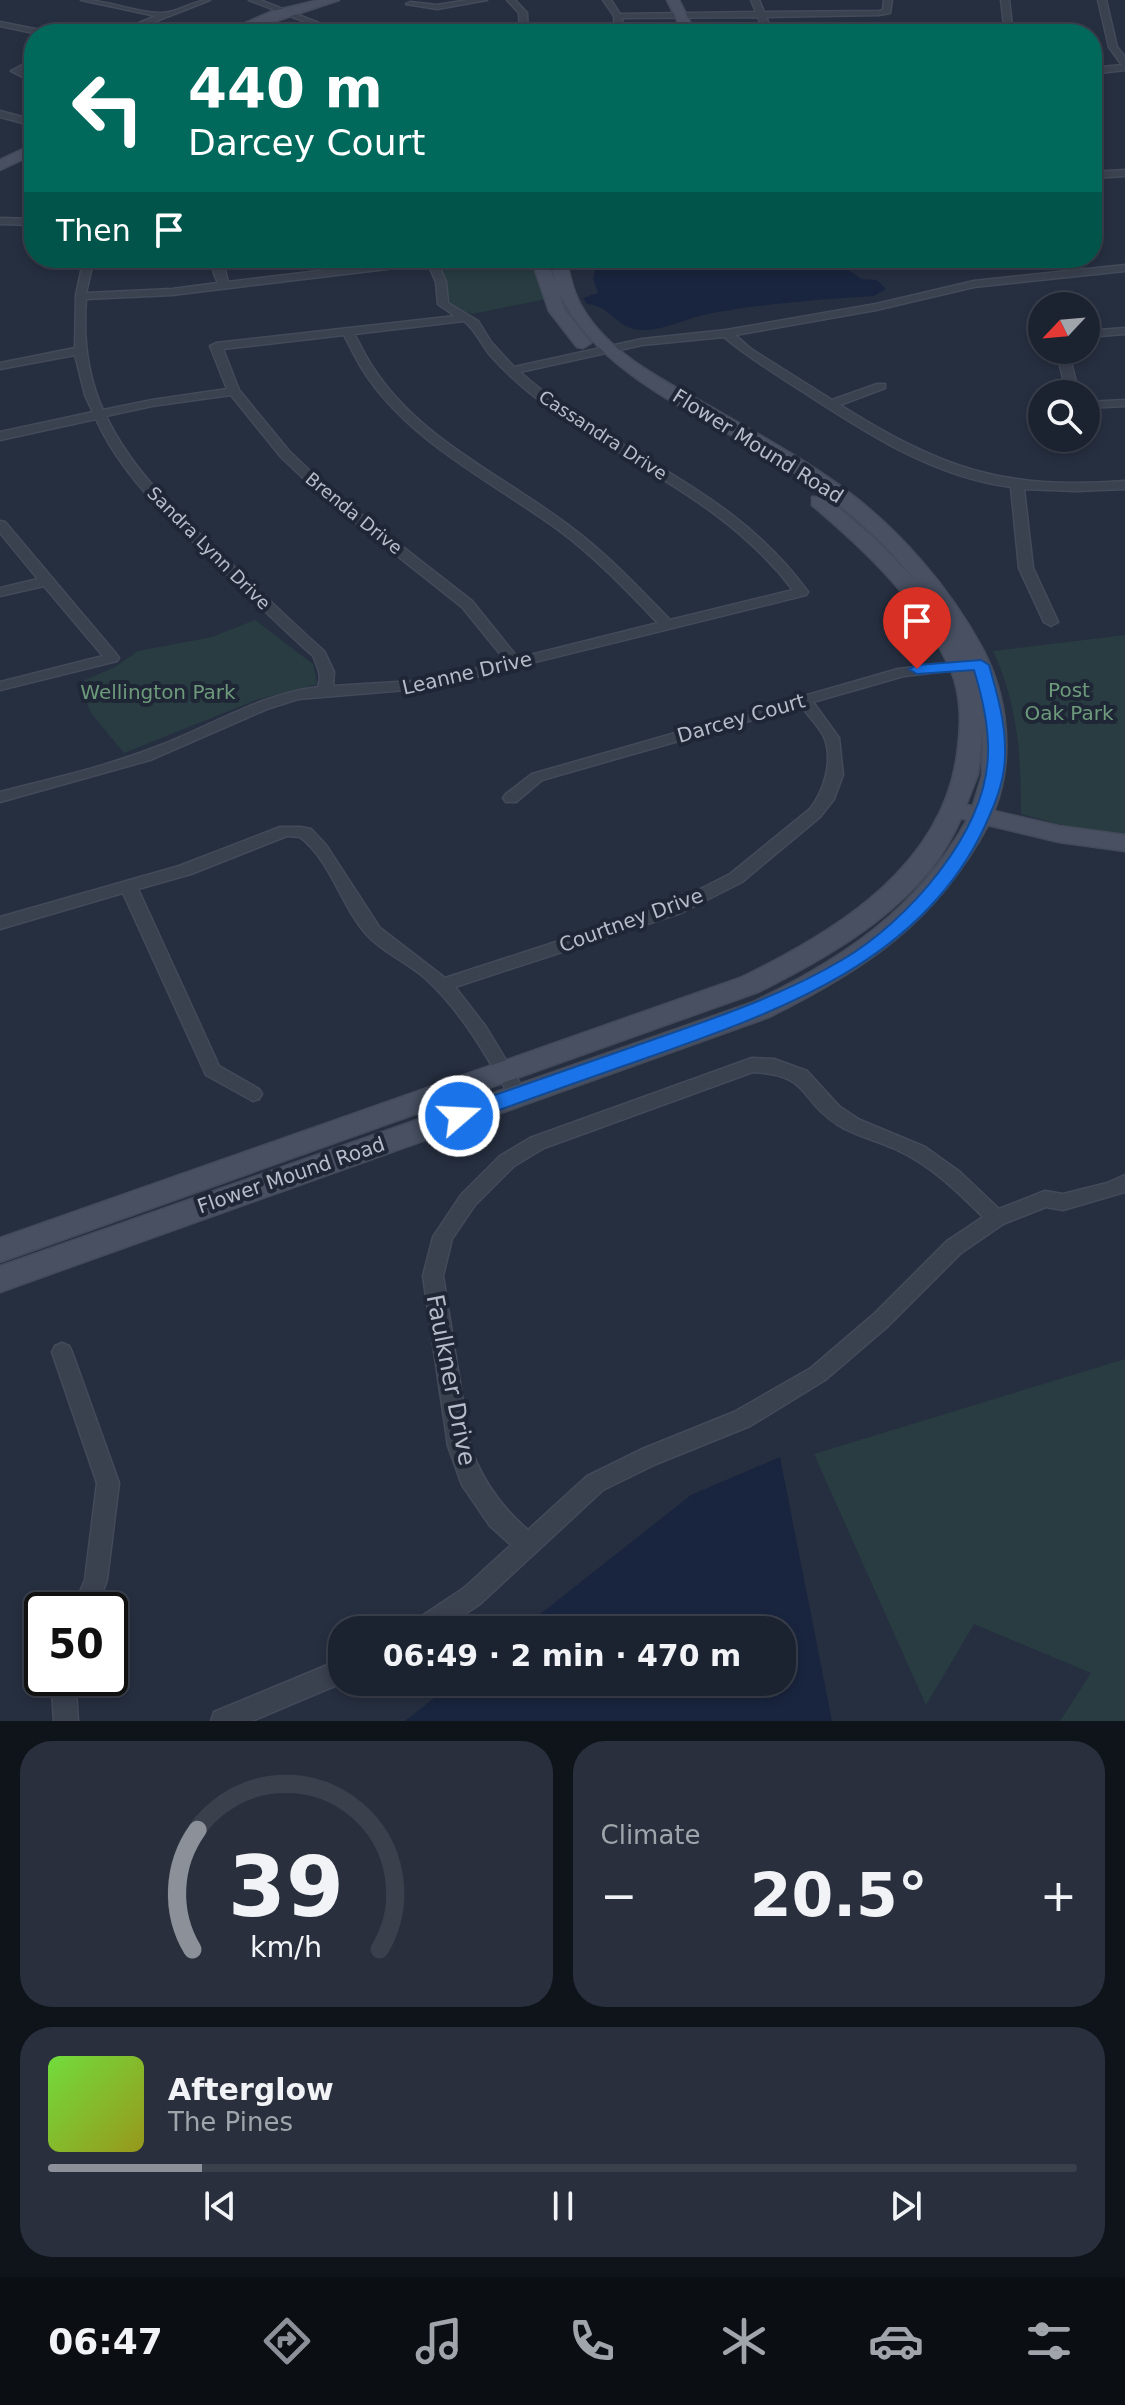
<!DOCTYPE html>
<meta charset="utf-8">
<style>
body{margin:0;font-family:"DejaVu Sans",sans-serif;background:#292f3c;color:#f1f3f6;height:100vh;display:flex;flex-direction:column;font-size:30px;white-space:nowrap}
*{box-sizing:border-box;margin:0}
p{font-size:26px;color:#a0a4ab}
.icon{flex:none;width:44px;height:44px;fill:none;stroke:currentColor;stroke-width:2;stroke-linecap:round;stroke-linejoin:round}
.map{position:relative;height:1721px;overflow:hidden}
.details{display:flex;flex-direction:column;gap:20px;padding:20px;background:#0f131a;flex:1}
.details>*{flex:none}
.hud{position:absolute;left:24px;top:24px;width:1078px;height:244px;border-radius:32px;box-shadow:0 4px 12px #0003,0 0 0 2px #3a404c;background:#00695c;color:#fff;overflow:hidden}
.needle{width:52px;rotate:244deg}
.buttons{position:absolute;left:1028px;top:292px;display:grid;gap:16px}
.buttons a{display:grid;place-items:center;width:72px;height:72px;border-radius:50%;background:#1c2330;box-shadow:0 4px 12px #0003,0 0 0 2px #3a404c;font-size:40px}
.speed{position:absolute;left:24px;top:1592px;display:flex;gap:16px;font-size:40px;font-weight:700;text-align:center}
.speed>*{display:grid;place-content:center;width:104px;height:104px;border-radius:50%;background:#1c2330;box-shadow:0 4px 12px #0003,0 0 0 2px #3a404c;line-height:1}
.speed .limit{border:4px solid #111;border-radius:12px;background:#fff;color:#111}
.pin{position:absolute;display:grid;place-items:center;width:68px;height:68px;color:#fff;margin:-82px -34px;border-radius:50% 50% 50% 0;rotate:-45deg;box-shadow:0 0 8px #0007}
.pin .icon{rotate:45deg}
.me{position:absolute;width:88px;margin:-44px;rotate:71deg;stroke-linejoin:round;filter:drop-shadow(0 0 6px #0008)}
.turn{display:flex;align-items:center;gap:28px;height:168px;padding:0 32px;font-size:36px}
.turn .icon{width:104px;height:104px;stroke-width:2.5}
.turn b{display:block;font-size:56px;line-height:68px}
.then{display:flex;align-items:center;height:76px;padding:0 32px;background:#0003;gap:16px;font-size:30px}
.big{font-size:60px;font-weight:600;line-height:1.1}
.details .tile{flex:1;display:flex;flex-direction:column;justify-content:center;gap:12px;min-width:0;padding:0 28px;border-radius:32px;background:#292f3c}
.details .dial{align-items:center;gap:0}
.dial svg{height:208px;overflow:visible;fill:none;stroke:#3a404c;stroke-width:7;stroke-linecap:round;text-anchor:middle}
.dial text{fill:#f1f3f6;stroke:none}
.song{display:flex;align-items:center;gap:24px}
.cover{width:96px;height:96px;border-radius:12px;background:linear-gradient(135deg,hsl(100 70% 55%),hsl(60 70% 35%))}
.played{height:8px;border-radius:4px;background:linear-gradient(90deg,#8c9099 15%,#3a404c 15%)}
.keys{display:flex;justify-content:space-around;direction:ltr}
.heat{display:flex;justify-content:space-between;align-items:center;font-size:44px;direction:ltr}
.details .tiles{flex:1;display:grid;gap:20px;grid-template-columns:1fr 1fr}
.tile:last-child{grid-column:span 2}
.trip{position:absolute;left:328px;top:1616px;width:468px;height:80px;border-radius:32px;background:#1c2330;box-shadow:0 4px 12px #0003,0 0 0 2px #3a404c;font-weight:600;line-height:80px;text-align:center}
.tabs{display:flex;height:128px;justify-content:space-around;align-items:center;background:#0b0e13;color:#a0a4ab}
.tabs .icon{width:56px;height:56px}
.tabs .active{color:#8c9099}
.tabs b{font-size:36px;color:#f1f3f6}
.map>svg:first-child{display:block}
</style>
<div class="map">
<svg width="1125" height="1721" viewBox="0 0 1125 1721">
<rect width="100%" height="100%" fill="#262f40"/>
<path fill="#283c41" d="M532,260L546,299L472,314L450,306L443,269L460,264Z
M255,620L313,664L317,684L256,700L124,753L91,713L78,683L115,667L138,651L212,637Z
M1125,635V837L1102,836L1021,814C1021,756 1018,704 993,651Z
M1125,1359V1721H1060L1091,1673L974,1624L926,1705L814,1454Z"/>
<path fill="#19253e" d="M680,258H830L862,279L877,280L886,289L874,296C820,299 761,304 707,314C684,319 664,331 640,330C617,329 610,305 587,304L583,298L598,293L593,278L596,267L607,261Z
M780,1457L832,1721H405L454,1682H782V1630H520L691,1495Z"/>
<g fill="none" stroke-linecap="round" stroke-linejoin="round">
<defs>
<path id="street" d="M81,0C109,0 135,13 162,13C178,13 193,0 210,0L123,34H112L156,16Z
M249,0H260L347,34H336Z
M468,0H487L437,9L406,4L410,2L437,5Z
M507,0H515L527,13L528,34H520L519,13Z
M603,0H611L620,14L756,12L751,0H759L764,12L879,11L883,10L884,0H892L890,13L879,15L766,17L773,34H765L758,17L622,18L623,34H615L614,16Z
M1001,0H1009L1013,34H1005Z
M1098,0H1106L1117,47L1125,57V70L1092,74V68L1122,65L1109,47Z
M0,22L50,32L54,34H38L0,26Z
M34,59V65L22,71L34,77V83L11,71Z
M0,111L34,120V126L0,117Z
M1125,170V176L1092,178V172Z
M0,218L34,219V225L0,224Z
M84,258H94L86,293L172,289L218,283L214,274L212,258H222L228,282L427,258H458L438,263L446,282L448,303L478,321L491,342L514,367L642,339L726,330L876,304L974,281L1125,265V271L974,287L876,310L735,335L751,349L832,400L877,384H885V388L840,405C942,469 1003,490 1125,481V489L1076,491L1024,489L1033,568L1058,622L1051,626L1044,622L1019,568L1011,487C934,477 868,434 805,393C777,375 749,358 724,337L642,345L520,372C614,456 730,484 808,592L806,595L430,688L298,699L267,709L150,760L0,802V792C54,778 109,766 161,745C213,725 261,694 318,687C322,676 318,667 313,656C279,625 247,594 214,562C170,520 121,475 96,419L0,440V432L93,412L85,395L75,355L0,369V363L75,348L76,295ZM428,264L436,282L438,304L455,316L216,343L210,346L227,389L152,400L103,410C87,375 83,337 86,299L172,295ZM464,321C475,329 481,344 490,355C506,373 524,389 544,404C631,467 725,501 793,590L670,620C639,588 608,555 572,528C505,476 419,440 372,366C365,356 360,344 354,334ZM344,335C350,346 355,357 361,367C406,441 492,481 560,531C596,558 627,591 658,623L518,658L472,601L331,491L289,451L239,390L223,349ZM231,395L281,457L323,497L462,607L506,661L430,680L333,686L334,672L324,651C290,621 258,589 225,558C181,516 132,472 106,416L152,406Z
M1125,328V334L1086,337V331Z
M1056,350H1068L1079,394H1067Z
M1125,400V406L1086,408V402Z
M0,521L5,522L117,655L119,658L117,661L0,690V682L103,656L44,586L0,596V588L38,579L0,533Z
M970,661L977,665L975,668L904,676L813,702L839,738L843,775L834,799L820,817L742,882L681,913L455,987L486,1027L524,1090L527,1095L524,1100L518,1102L512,1100C487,1057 463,1013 426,979C406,961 379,951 362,929C340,901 329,859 300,837L287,836L191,874L138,889L219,1066L259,1089L262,1094L259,1099L253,1101L206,1075L123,893L0,929V917L179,866L280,827H301L311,829L326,845L380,928L445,978L669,905L730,874L810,809C824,791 834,760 824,737C819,726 808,716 801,706L542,780L516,802H506L503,798L506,794L532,774L898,669Z
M752,1058L774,1059L807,1071L840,1107L860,1120L925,1147L960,1172L999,1209L1045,1191L1063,1194L1107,1183L1125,1175V1192L1063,1210L1046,1207L1003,1224L961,1253L888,1326L825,1380L750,1426L656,1464L603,1490L480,1604L441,1630H409L413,1622L464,1588L511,1545L490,1526L462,1485L448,1446L423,1276L433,1237L461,1195L500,1156L530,1138ZM753,1072C811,1075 798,1099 838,1125C855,1136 876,1140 895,1149C929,1164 957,1191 983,1217L947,1241L874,1314L811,1368L734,1412L640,1450L587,1476L528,1530C500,1506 482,1480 470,1446L443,1276L452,1239L475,1205L514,1166L544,1148Z
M62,1343L69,1346L72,1352L119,1483L107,1580L96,1610H72L85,1580L97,1483L52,1352L55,1346Z
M342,1659V1682H344L252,1721H211L214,1712Z
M51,1678H75L78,1721H54Z"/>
<path id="secondary" d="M319,0H339L237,34H220L273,11Z
M667,0H679L690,22V34H678V22Z
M34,144V154L0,170V160Z
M531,258H547L555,282L550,258H566C570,276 573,293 583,309C613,359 675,386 723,414C765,438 808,462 847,491C900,531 949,587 981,646C1008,695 1015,759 994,811L1059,826L1125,835V851L1059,842L988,825C936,922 866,969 769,1017L0,1292V1266L751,1003C842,960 917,910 967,820L961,818C927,901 835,954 758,992L0,1262V1238L740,978C836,932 946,865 958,748C962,718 961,687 946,660C915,597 865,550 812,505V497H826L875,539L916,581C879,536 837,500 788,468C710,418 602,380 559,293L565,310L591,343L583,348L577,347L549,311ZM918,584L965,655L920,587ZM983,727L982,776L973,806L966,805L978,774Z"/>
</defs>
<use href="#street" stroke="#434a59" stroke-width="3"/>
<use href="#secondary" stroke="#434a59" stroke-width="3"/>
<use href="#street" fill="#3a414f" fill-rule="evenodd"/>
<use href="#secondary" fill="#485062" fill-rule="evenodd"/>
</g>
<path fill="#1a73e8" stroke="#114b97" stroke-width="2" d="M981,660L989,665C997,693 1006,724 1005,754C1005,781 995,804 984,828C922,960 782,1010 655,1055C592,1077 529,1099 466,1122H452L449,1116L452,1110C513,1089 574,1067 635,1046C706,1021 778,998 842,960C908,921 986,833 988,754C989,726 982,696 974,670L917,674L909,669L917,665Z"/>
<g text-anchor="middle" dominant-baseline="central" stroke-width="8" stroke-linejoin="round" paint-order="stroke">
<g font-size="18" fill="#b6bcca" stroke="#1f2635">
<text transform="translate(603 435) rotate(33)">Cassandra Drive</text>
<text transform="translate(354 513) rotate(39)">Brenda Drive</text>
<text transform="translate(209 548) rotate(45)">Sandra Lynn Drive</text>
</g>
<g font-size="20" fill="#b6bcca" stroke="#1f2635">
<text transform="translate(758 446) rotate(32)">Flower Mound Road</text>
<text transform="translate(467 673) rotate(-13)">Leanne Drive</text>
<text transform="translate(741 718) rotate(-16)">Darcey Court</text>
<text transform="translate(631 920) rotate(-20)">Courtney Drive</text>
<text transform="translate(291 1175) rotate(-19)">Flower Mound Road</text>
</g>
<g font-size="20" fill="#6e9a7c" stroke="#1f2635">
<text x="1069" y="690">Post<tspan x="1069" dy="23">Oak Park</tspan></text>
<text x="158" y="692">Wellington Park</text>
</g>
<g font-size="24" fill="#b6bcca" stroke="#1f2635">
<text transform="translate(451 1380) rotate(79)">Faulkner Drive</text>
</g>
</g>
</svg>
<div class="buttons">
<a><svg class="needle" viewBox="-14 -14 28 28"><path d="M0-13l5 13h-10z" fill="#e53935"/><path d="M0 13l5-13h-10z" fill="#a0a4ab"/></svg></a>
<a><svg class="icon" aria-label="search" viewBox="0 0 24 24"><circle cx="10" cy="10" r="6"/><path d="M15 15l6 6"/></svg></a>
</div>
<div class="speed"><div class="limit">50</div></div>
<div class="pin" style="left:917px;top:669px;background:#d93025"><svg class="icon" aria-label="arrive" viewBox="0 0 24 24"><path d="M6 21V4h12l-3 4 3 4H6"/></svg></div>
<svg class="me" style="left:459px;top:1116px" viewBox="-20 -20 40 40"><circle r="17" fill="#1a73e8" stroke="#fff" stroke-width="3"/><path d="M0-11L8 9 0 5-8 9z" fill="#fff"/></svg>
<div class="trip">06:49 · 2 min · 470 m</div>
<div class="hud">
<div class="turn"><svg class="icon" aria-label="left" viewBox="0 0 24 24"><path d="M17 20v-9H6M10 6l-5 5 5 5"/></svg><div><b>440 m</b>Darcey Court</div></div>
<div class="then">Then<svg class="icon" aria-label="arrive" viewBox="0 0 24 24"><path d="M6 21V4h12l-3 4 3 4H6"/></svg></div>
</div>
</div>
<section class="details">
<div class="tiles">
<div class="tile dial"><svg viewBox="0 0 100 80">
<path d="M14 69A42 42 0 1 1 86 69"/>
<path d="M14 69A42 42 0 0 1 16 23" stroke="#8c9099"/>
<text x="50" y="56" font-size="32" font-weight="700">39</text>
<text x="50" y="72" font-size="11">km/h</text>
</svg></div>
<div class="tile"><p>Climate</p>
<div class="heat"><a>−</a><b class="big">20.5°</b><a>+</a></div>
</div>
<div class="tile">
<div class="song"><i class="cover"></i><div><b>Afterglow</b><p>The Pines</p></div></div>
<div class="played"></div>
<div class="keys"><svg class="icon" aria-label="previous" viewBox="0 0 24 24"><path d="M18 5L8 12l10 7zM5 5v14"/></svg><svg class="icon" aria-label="pause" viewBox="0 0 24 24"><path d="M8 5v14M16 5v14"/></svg><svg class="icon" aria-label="next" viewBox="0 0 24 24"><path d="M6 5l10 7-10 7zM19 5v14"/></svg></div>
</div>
</div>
</section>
<nav class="tabs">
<b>06:47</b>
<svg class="icon active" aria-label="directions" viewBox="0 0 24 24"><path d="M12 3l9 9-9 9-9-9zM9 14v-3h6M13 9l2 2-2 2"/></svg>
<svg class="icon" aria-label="music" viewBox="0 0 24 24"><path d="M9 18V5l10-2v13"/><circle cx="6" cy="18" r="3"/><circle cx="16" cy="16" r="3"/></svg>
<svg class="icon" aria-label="phone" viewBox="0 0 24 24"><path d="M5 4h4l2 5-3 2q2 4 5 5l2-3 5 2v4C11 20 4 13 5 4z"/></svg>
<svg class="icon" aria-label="climate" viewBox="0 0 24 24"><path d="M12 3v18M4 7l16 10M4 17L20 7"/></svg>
<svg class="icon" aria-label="car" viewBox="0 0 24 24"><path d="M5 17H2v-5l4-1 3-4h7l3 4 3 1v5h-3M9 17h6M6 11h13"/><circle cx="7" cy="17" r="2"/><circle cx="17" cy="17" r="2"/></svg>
<svg class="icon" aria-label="filters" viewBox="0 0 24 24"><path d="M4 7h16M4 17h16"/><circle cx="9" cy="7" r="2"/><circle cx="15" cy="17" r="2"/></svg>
</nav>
